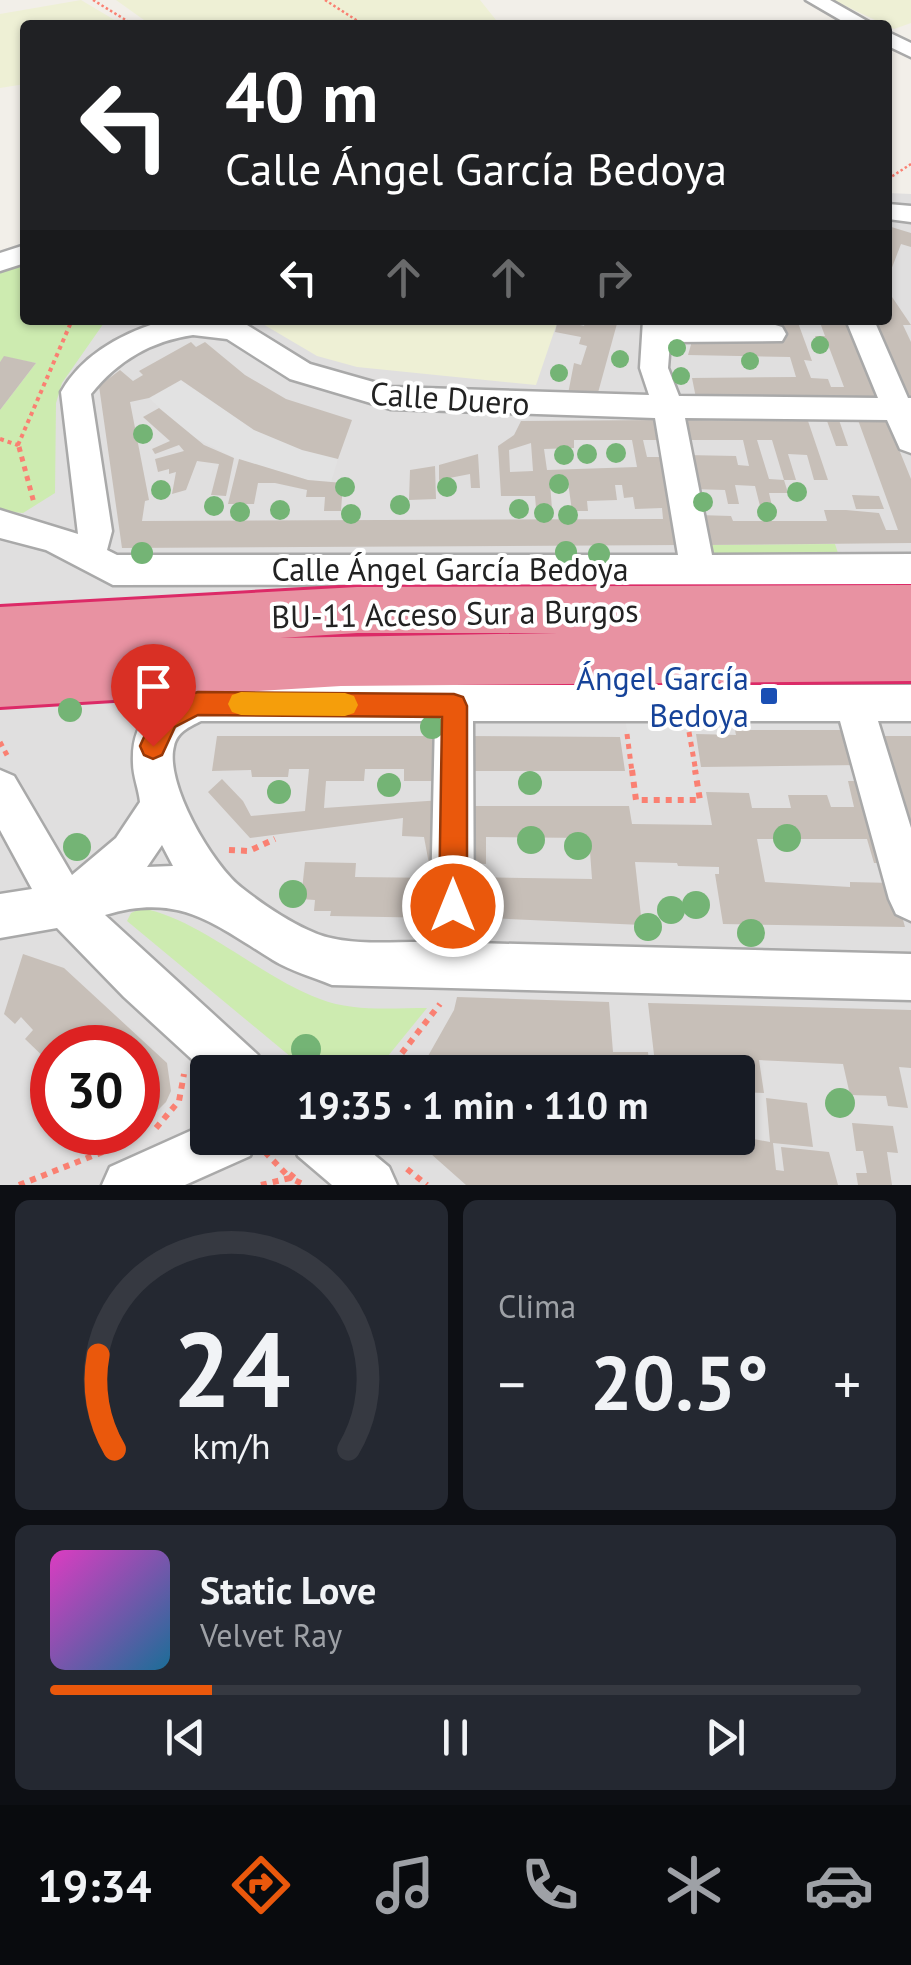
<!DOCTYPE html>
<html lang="es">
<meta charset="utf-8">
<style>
body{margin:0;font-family:"PT Sans",sans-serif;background:#242831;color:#f1f3f6;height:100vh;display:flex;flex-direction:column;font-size:38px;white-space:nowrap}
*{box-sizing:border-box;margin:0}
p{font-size:32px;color:#9ea1a6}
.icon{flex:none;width:55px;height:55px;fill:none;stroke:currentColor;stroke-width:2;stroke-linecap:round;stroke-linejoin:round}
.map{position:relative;height:1185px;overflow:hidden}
.sheet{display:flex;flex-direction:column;gap:15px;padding:15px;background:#0d0f14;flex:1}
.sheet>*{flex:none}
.top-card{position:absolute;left:20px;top:20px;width:872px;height:305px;border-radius:10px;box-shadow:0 2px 8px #0004;background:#202124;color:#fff;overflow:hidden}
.speed{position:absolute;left:30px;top:1025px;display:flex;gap:20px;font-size:50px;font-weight:700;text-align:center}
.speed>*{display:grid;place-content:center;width:130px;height:130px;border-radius:50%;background:#171b24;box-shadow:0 2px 8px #0004;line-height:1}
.speed .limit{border:15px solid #d22;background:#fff;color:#111}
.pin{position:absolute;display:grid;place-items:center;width:85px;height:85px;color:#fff;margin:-102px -42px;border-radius:50% 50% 50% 0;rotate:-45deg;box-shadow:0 0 10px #0007}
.pin .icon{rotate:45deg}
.me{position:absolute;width:110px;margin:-55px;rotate:0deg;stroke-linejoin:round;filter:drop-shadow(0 0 8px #0008)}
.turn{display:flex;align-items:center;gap:35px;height:210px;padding:0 40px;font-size:45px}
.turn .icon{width:130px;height:130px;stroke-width:2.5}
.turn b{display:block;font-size:70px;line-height:85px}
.lanes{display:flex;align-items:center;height:95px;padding:0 40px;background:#0003;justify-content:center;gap:50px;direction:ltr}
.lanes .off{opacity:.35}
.big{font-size:75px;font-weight:800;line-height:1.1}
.sheet .tile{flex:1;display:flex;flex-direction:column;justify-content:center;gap:15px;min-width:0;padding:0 35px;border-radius:15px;background:#242831}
.sheet .dial{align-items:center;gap:0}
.dial svg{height:260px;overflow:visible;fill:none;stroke:#363941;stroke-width:7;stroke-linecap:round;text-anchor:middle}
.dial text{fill:#f1f3f6;stroke:none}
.song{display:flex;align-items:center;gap:30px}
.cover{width:120px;height:120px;border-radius:15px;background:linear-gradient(135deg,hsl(310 70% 55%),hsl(200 70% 35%))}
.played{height:10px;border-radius:5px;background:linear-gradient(90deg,#ea580c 20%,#363941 20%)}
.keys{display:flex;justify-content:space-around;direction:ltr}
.heat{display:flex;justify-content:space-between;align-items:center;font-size:55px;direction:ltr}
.sheet .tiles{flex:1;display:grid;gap:15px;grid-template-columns:1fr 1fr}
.tile:last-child{grid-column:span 2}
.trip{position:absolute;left:190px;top:1055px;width:565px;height:100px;border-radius:10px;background:#171b24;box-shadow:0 2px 8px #0004;font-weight:800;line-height:100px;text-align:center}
.menu{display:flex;height:160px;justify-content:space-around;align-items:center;background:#090b0e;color:#9ea1a6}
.menu .icon{width:70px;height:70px}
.menu .on{color:#ea580c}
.menu b{font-size:45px;color:#f1f3f6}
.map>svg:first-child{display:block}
</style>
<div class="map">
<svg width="911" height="1185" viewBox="0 0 911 1185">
<rect width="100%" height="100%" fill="#f2efe9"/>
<path fill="#e0dfdf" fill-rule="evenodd" d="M888,193L911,194V1185H0V329L25,320H888ZM52,1048H138V1132H52ZM208,1072H738V1138H208Z"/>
<path fill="#eef0d5" d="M81,0L123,25H25V84L0,88V14Z
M116,0H480L500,25H151Z
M833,0H911V23L894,29Z
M256,320H558L536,385L357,367L317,356Z"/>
<path fill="#cdebb0" d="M0,262L25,268V320H106L62,383L56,403L55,493L23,513L0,511V410L36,363L4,357L0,362Z
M835,544L839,556L706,557L704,545Z
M142,908C202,920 260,977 320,999C353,1012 392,1008 427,1008L375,1072H309L127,921L131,913Z"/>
<path fill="#e2e2e2" d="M181,380L254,430L338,459L331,482L308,480L234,458L188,434L149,398Z
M625,716H686L700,800H636Z"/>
<path fill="#c7bfb8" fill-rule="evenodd" d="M888,226L911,233V247L901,244L888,278Z
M888,291L911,325H903L911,342V398H906L874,320H888Z
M558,320H573L572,323L584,326L586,320H618L596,400L567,399L574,363L581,365L587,346L579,344L581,337L555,332Z
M773,320H797L812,361L804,360L811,378L828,379L831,387H844L827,342L818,343L815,336H825L819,320H847L878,398H696L692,378L796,377L790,357L688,355L692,341L778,342Z
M191,342L196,347L205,342L245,375L286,399L352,420L338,459L302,450L254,430L181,380L149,398L130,402L149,500L145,501L142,521L663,519L662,508L635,509L633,497L624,498L622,485H615L617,500L587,501L588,511H572L568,482L550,483L552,509L536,508L535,496H501L498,446L514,435L521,421L659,420L662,440H643L647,457H665L681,545L122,548L99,386L120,370L133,381L143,375L139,371ZM574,440H632L637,467L547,470L544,449L574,448ZM531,443L533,471L510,472L509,450Z
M4,356L36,363L0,410V362Z
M159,408L204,445L234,458L226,496L211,495L219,464L197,461L186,490L172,494L176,472L169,474V469L158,472L155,459L184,451L179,445L155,454L152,449L170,441L143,417Z
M679,420L808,421L828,480H814L807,455L788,454L796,480H784L772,440H757L769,479L784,480L788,493H769L772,506H760L755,486L735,485L739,504H728L725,490L692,489L686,455L736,456L738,465L749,466L743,440H683Z
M839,420L848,446H836L827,421Z
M858,420H887L911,479V543L704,545L698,515L731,516L733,521H827L824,510H846L879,513L886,530H898Z
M478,454L480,488H471L470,474L439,480V465Z
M239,459L308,480L343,483L341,511H324L325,497H306L307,490L275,483H258L254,504H228Z
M435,466L436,499L409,500L410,470Z
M852,495L879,496L884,509H856Z
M735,730H850L860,765L701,767L696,734L736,735Z
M217,736H442V781H404V769H365L364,781H326L324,808L442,800L441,864H429L424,837L402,836L403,818L250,838L208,792L222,779L243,801L251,816L305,811L309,769H289L288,777H252L251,770L212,771Z
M466,736L620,737L625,771H466Z
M874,736H911V853Z
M848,781H865L888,863H874L867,839H757L765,882L850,887V882L893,883L905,927L723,924L715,874H719V867L678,866L677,863L635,862L642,925L466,917V877L592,879L589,838L486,837V864L466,863V806H629L632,824L712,825L706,792L749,793L752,808H791L788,795H827L831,807H854Z
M305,862L356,863L355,877L441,878L440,918L330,916L331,911H314L315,900L301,899Z
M23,954L64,968L167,1063L171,1091L166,1102L146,1122L138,1125V1048H52V1065L25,1039L33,1030L21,1017L15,1024L4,1014Z
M457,997L609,1002L613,1052H648L650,1072H614L613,1057L571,1056L572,1066L588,1072H419L454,1010Z
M648,1003L911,1010V1068L899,1067L908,1108L888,1106L886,1096L850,1095L843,1064L759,1060L764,1093L738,1092V1072H656Z
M766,1098L807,1103L813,1147L773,1143L776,1170L784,1171L781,1147L829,1152L838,1185H466L413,1138L738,1136L770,1142Z
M852,1123L893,1126L898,1153L887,1152L892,1185H858L856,1173H867L863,1151H856Z"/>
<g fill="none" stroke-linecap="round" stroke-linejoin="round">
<defs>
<path id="minor" d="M806,0H830L874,25H849Z
M888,32L911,43V57L888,46Z
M888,204L911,206V222L888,219Z
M25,245V263L0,271V253Z
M166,320H228L247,325L310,364L391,387L649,395L640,368L643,320L772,324L782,327L786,334L782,341L670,342L668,368L679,396L878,398L846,320H874L908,398H911V453L900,449L887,420L685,418L712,555L911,554V584L113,585L46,550L0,538V510L78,534L61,392C83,353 125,332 166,320ZM193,335L227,339L290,379L391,409L655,418L678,555H117L107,550L112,531L91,394C117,361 151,341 193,335Z
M198,685H911V721H878L911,828V921L896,914L889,899L840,721H473L474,943L911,954V1000L332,985C313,977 291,971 273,960C214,924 180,892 105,915L258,1055L265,1072L208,1074L124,997L57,928L0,938V894L32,889L0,830V770L14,776L72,875L116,838L140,802C139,790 133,776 133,763C131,716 159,700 198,685ZM201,721H435L430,942C391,941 343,948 308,930C286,920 261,903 242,888C213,866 164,783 174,746C177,732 189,727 201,721ZM162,845L173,866L147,867Z
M208,1123V1138H257L250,1156L185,1185H102L110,1167Z
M291,1138H354L389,1167L397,1185H332L298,1156Z"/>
<path id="highway" d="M911,585V681L341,686L0,707V607L357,587ZM357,633H558L280,638Z"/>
</defs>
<use href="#minor" stroke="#a9a9a9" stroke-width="5"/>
<use href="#highway" stroke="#dc2a67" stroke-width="6"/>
<path stroke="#fa8072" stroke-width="2.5" stroke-dasharray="2.5 2.5" stroke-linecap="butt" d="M93,0L134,25
M325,0L364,25
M888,179L911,164"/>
<path stroke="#fa8072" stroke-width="4" stroke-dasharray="4 4" stroke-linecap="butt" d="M0,439L18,445L19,450
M18,445L72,320"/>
<path stroke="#fa8072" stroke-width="5" stroke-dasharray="5 5" stroke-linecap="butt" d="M19,447L34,503
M689,732L696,772
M627,734L632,772
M0,742L8,757"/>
<path stroke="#fa8072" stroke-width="6" stroke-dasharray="6 6" stroke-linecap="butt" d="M632,770L636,800H700L695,770
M229,850L249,851L275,839
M276,1058L293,1072
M387,1072L440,1004
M156,1128L179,1101L184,1074
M265,1152L290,1178L295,1172
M407,1169L427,1185
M19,1185L105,1151
M261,1185L290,1178L305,1185"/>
<use href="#minor" fill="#fff" fill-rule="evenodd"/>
<use href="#highway" fill="#e892a2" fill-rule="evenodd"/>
</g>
<g fill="#74b475">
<circle cx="820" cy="345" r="9"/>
<circle cx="677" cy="348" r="9"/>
<circle cx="620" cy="359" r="9"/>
<circle cx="750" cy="361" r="9"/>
<circle cx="559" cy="373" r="9"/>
<circle cx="681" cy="376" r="9"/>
<circle cx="143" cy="434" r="10"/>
<circle cx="616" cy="453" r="10"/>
<circle cx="587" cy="454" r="10"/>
<circle cx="564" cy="455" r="10"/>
<circle cx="559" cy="484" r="10"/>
<circle cx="345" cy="487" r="10"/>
<circle cx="447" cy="487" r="10"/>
<circle cx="161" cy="490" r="10"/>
<circle cx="797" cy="492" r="10"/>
<circle cx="703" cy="502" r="10"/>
<circle cx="400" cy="505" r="10"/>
<circle cx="214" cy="506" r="10"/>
<circle cx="519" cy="509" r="10"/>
<circle cx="280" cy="510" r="10"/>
<circle cx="240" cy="512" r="10"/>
<circle cx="767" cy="512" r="10"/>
<circle cx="544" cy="513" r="10"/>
<circle cx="351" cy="514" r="10"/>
<circle cx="568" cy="515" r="10"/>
<circle cx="566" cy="552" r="11"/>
<circle cx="142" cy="553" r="11"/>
<circle cx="599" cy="554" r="11"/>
<circle cx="70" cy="710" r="12"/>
<circle cx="432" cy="727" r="12"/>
<circle cx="530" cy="783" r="12"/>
<circle cx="389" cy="785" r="12"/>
<circle cx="279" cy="792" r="12"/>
<circle cx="787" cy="838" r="14"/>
<circle cx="531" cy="840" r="14"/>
<circle cx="578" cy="846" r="14"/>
<circle cx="77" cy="847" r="14"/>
<circle cx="293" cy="894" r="14"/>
<circle cx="696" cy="905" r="14"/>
<circle cx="671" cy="910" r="14"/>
<circle cx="648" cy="927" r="14"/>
<circle cx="751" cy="933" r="14"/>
<circle cx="306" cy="1049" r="15"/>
<circle cx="840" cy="1103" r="15"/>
</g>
<path fill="#ea580c" stroke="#983908" stroke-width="2.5" d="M198,692L454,694L463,697L467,706V906L463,917L453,921L443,917L439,906L442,717L198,715L175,727L162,755L153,759L144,755L140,746C153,715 164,700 198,692Z"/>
<path fill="#f59e0b" d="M241,692L345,693L354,696L358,705L354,713L345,716L241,715L232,712L228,704L232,695Z"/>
<rect fill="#1a4fb4" stroke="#fff" stroke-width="4" x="759" y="686" width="20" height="20" rx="5"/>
<g text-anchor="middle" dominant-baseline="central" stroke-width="8" stroke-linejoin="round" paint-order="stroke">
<g font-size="32" fill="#222" stroke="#fff">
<text transform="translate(450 398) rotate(4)">Calle Duero</text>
<text x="450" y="569">Calle Ángel García Bedoya</text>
<text transform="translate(455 613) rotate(-1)">BU-11 Acceso Sur a Burgos</text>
</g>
<g font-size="32" fill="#164399" stroke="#fff" text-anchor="end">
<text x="749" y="678">Ángel García<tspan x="749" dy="37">Bedoya</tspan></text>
</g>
</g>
</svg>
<div class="speed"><div class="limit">30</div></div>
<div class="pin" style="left:153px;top:746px;background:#d93025"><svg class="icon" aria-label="arrive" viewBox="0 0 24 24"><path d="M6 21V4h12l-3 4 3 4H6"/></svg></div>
<svg class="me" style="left:453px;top:906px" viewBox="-20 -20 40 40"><circle r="17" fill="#ea580c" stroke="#fff" stroke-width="3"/><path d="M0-11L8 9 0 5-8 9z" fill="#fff"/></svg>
<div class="trip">19:35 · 1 min · 110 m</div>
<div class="top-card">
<div class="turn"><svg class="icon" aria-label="left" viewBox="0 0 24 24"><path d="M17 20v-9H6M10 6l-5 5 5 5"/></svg><div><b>40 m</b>Calle Ángel García Bedoya</div></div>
<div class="lanes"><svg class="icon" aria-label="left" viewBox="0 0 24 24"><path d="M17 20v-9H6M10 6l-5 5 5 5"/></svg><svg class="icon off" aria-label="ahead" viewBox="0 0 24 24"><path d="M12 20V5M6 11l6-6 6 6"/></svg><svg class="icon off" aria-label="ahead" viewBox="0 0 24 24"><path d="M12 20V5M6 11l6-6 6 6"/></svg><svg class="icon off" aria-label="right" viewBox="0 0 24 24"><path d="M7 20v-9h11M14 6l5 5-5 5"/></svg></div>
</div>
</div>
<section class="sheet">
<div class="tiles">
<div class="tile dial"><svg viewBox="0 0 100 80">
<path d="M14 69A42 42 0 1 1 86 69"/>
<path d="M14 69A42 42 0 0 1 9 40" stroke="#ea580c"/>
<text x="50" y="56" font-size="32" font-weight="700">24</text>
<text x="50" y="72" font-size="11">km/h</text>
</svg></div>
<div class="tile"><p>Clima</p>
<div class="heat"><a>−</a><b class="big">20.5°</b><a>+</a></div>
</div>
<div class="tile">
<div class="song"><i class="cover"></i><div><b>Static Love</b><p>Velvet Ray</p></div></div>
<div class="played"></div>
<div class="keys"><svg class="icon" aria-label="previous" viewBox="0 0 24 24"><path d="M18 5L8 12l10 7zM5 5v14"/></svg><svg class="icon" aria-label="pause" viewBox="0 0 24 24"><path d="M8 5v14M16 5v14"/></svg><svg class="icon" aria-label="next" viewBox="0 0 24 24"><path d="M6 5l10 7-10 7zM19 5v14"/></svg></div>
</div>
</div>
</section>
<nav class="menu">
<b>19:34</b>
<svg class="icon on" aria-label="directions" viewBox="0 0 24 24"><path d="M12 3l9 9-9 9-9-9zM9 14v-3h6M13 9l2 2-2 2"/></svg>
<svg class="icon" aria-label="music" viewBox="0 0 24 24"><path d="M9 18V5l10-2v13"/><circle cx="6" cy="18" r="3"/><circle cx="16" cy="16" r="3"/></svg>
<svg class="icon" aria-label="phone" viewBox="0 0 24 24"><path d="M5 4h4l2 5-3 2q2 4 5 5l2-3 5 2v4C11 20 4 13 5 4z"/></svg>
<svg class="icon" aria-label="climate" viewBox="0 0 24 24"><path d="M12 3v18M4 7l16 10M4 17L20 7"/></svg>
<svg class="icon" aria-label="car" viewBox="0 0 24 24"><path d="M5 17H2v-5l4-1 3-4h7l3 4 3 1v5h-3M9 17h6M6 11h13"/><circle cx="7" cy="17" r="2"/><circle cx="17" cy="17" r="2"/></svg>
</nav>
